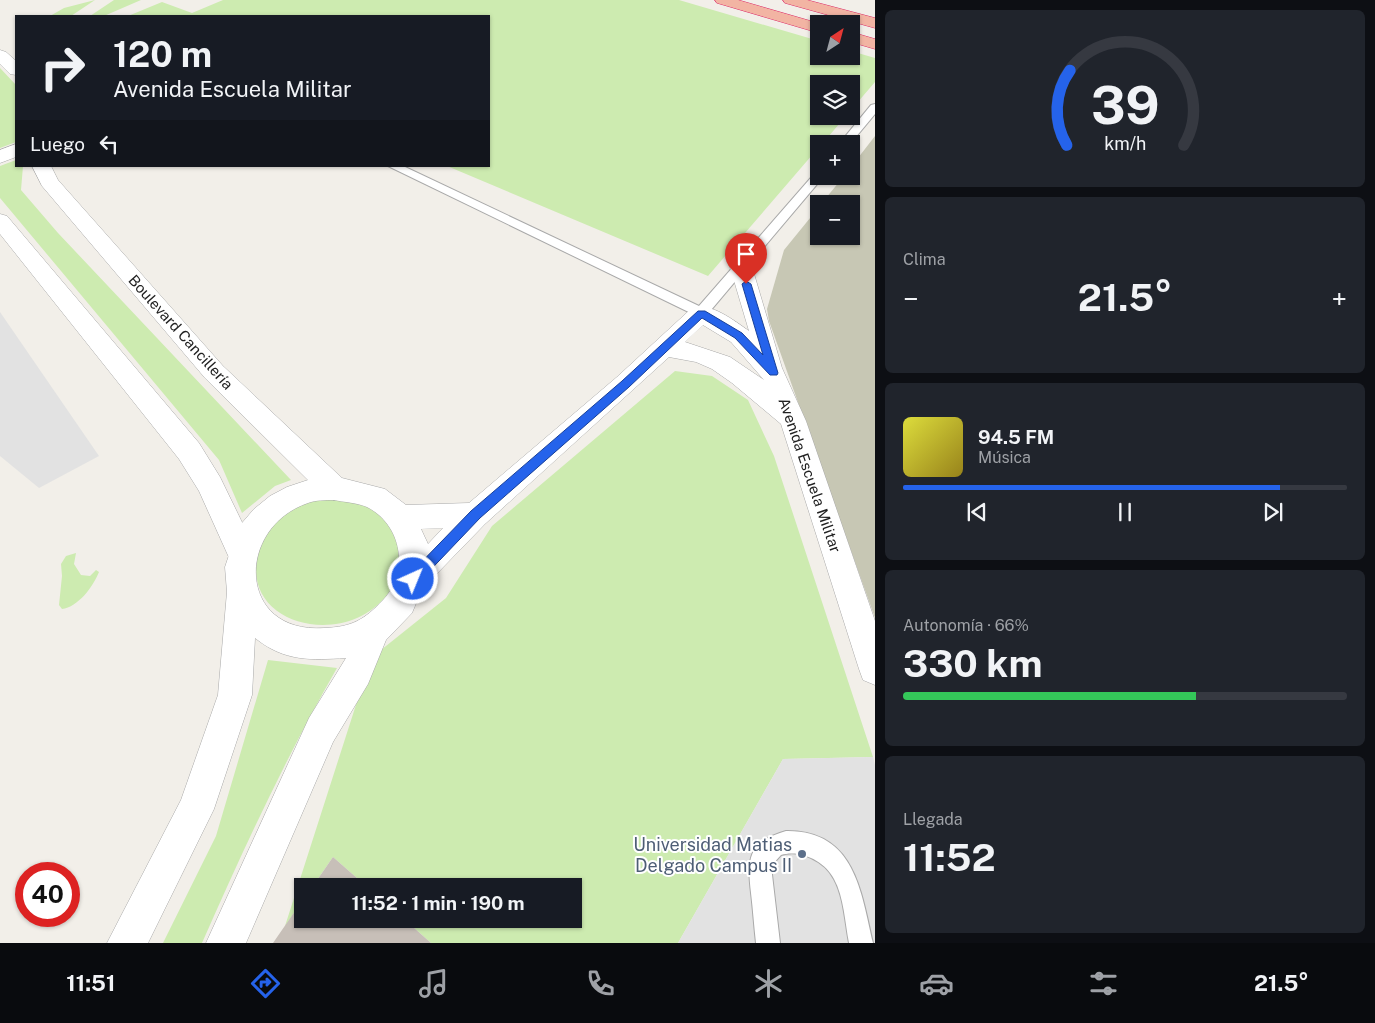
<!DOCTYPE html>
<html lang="es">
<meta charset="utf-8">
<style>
body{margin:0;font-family:"Public Sans",sans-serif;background:#20242c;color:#f1f3f6;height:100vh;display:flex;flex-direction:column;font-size:19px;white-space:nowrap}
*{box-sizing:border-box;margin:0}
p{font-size:16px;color:#9ea1a6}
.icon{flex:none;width:28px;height:28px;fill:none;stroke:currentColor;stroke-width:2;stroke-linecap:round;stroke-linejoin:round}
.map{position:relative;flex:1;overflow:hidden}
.drawer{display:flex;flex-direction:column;gap:10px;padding:10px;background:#0d0f14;width:500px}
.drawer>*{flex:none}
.top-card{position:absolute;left:15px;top:15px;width:475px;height:152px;border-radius:0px;box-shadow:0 1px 4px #0004;background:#171b24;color:#f1f3f6;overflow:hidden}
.needle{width:32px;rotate:36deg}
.tools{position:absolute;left:810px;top:15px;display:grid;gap:10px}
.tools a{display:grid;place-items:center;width:50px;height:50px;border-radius:0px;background:#171b24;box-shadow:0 1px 4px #0004;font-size:25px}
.speed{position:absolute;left:15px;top:862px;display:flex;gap:10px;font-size:25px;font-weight:700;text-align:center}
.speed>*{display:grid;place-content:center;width:65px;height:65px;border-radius:50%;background:#171b24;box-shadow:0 1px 4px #0004;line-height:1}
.speed .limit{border:8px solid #d22;background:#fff;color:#111}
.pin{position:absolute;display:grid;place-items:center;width:42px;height:42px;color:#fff;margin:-51px -21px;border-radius:50% 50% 50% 0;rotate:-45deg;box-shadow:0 0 5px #0007}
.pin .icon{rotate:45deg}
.me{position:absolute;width:55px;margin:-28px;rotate:44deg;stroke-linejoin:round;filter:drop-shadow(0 0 4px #0008)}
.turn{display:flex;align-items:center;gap:18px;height:105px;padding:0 15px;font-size:22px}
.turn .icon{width:65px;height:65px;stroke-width:2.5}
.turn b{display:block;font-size:35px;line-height:42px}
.then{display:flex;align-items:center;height:48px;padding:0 15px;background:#0003;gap:10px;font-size:19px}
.big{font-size:38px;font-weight:700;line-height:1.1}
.drawer .tile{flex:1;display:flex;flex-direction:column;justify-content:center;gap:8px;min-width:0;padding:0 18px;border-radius:8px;background:#20242c}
.drawer .dial{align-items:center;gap:0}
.dial svg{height:130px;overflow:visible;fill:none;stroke:#363941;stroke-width:7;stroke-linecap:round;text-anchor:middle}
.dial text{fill:#f1f3f6;stroke:none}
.song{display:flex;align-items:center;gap:15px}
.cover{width:60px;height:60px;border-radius:8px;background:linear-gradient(135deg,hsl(60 70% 55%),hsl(50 70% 35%))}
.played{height:5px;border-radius:2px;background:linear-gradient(90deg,#2563eb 85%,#363941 85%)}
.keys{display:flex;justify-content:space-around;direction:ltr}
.heat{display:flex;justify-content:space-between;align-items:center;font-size:28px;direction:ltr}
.charge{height:8px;border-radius:4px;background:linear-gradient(90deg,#34c759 66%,#363941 0)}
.trip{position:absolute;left:294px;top:878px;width:288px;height:50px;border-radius:0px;background:#171b24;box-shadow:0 1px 4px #0004;font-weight:700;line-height:50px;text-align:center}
.tabs{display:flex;height:80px;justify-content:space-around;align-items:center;background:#090b0e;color:#9ea1a6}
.tabs .icon{width:35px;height:35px}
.tabs .current{color:#2563eb}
.tabs b{font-size:22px;color:#f1f3f6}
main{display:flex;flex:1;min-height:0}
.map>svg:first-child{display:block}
</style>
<main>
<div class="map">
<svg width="875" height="943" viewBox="0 0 875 943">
<rect width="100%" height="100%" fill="#f2efe9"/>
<path fill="#c7c7b4" d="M875,136V618L769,321L767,309L784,250L819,207V236H851V204H821L844,176H851V167Z"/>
<path fill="#cdebb0" d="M95,0L71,16H50L64,8Z
M114,0H141L104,16H90Z
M223,0H679L819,41V56H851V51L875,58V82L851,110V84H819V116H846L822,144H819V147L708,276L447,166H489V16H128L162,2L192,13Z
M0,68L16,85V142L0,148Z
M16,160V166H23L21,190L58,233L291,480L275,486L242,513L219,460L0,198V166Z
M675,371L712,376L748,400L774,456L873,757L783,759L678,943H431L404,919H572V886H366L333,857L313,886H302V901L285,926L371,658L446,598L492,526Z
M314,499L359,500L393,524C396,536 403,553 402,565C401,576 394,587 387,595C343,651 237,624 259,551C267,523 288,510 314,499Z
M76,553L74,564L81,575L90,576L96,570L99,572C93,587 78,607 62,609L59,605L62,576L61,564L66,556Z
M268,660L337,668C286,757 243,850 202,943H163L216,836Z"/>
<path fill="#e2e2e2" d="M0,312L99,456L39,488L0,456Z
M873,757L875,765V943H678L783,759Z"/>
<path fill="#c7bfb8" d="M333,857L366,886H313Z
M302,901V919H404L431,943H273Z"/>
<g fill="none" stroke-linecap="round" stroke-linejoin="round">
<defs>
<path id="service" d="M875,104V114L850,144H839L871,105Z
M388,166H403L699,306L815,173L819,172V176H824L706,316L701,318Z
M786,831C855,830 861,892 873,943H849C845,923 844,897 834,879C825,861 800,849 781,855L771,866L780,943H756C754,926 753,909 751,893C747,858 748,842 786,831Z"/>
<path id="minor" d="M0,50L6,52L16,61V75L10,74L0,64Z
M16,144V157L0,163V150Z
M32,166H51L58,180L223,366L344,480L348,488L344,496L334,500L324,496L205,378L42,186Z
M0,214L7,216L199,443L220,477L257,553L253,562L242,566L231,562L199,491L179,459L0,234Z"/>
<path id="tertiary" d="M741,260L749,262L752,267L782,368L806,421L875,621V685L863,680L859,669L781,424L732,383L712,369L696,362L669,357L485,524L422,589L412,613L386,640L368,684L333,742L246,943H206L309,718L346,658C311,660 285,662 255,638L252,695L214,809L148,943H107L181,800L218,695L227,592L225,567L234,540L242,523L254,509L270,496L287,487L311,479L334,476L385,489L406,505L469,503L617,377L693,307C710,302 735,321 749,331L730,267L733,262ZM703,325L731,342L764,380L730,357L685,342ZM334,500C344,502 358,503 367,507C402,525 410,572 383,600C364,620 352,627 324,628C237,634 235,528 308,503C316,500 325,500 334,500ZM443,528L428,544L421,529Z"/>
<path id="trunk" d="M715,0H738L821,24H819V33L717,3Z
M783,0H807L875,18V28L785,3Z
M851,32L875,39V49L851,42Z"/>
</defs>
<use href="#service" stroke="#a9a9a9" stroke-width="2"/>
<use href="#minor" stroke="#a9a9a9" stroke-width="1"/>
<use href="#tertiary" stroke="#a9a9a9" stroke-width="1"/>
<use href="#trunk" stroke="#dc2a67" stroke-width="1"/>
<use href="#service" fill="#fff" fill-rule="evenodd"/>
<use href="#minor" fill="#fff" fill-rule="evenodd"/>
<use href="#tertiary" fill="#fff" fill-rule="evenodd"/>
<use href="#trunk" fill="#f2b4a3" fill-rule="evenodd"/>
</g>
<path fill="#2563eb" stroke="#184099" d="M746,281L751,284L778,373L777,375H770L735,338L702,318L629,387L480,518L418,583H409L407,579L409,575L471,511L622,381L698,311H705L742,333L763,355L742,284Z"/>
<circle fill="#5c6f8a" stroke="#fff" stroke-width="2" cx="802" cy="854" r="5"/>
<g text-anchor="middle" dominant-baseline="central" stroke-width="4" stroke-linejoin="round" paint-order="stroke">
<g font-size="15" fill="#222" stroke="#fff">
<text transform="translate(181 332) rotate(48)">Boulevard Cancillería</text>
<text transform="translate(810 475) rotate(71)">Avenida Escuela Militar</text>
</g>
<g font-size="18" fill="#4e5e75" stroke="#fff" text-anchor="end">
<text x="792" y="844">Universidad Matias<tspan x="792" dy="21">Delgado Campus II</tspan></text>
</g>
</g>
</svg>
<div class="tools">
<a><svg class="needle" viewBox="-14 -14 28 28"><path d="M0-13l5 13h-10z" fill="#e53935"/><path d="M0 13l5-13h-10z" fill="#9ea1a6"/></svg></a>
<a><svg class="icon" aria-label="layers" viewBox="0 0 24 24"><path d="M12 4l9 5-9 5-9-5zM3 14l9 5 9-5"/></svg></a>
<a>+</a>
<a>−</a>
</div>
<div class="speed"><div class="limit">40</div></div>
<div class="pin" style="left:746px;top:284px;background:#d93025"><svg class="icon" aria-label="arrive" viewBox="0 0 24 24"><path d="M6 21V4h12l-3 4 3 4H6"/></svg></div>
<svg class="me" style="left:413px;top:579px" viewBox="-20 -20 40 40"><circle r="17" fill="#2563eb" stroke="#fff" stroke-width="3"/><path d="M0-11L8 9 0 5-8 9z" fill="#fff"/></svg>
<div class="trip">11:52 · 1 min · 190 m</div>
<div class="top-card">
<div class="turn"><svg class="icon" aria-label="right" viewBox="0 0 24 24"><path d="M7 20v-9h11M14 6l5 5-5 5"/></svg><div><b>120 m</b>Avenida Escuela Militar</div></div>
<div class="then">Luego<svg class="icon" aria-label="left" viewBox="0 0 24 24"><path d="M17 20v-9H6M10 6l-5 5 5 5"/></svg></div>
</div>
</div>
<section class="drawer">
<div class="tile dial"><svg viewBox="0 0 100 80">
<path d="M14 69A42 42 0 1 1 86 69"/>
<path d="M14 69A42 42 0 0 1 16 23" stroke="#2563eb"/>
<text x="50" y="56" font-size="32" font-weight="700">39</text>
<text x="50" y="72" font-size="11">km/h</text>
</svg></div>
<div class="tile"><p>Clima</p>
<div class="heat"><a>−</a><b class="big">21.5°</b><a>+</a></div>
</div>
<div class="tile">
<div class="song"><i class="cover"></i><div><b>94.5 FM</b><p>Música</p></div></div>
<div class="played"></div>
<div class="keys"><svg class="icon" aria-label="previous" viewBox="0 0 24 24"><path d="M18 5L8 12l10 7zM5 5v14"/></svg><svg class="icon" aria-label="pause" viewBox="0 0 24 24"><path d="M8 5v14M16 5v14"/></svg><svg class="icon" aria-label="next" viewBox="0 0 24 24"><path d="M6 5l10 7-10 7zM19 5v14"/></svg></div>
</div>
<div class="tile"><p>Autonomía · 66%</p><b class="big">330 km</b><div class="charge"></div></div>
<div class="tile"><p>Llegada</p><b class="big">11:52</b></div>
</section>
</main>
<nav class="tabs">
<b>11:51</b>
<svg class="icon current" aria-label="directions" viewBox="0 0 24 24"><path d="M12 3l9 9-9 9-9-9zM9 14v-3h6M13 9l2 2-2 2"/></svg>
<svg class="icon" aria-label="music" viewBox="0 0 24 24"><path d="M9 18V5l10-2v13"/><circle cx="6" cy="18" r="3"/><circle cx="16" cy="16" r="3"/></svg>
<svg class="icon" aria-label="phone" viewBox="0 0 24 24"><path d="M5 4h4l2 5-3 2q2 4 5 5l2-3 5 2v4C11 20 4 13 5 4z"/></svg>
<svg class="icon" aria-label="climate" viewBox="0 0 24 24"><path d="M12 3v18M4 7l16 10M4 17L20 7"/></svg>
<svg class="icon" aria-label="car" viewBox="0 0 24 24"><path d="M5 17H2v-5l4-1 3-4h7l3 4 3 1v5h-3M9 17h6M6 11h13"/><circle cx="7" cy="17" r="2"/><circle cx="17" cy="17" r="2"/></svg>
<svg class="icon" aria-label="filters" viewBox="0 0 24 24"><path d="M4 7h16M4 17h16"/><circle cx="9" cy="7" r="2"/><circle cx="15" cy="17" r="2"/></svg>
<b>21.5°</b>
</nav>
